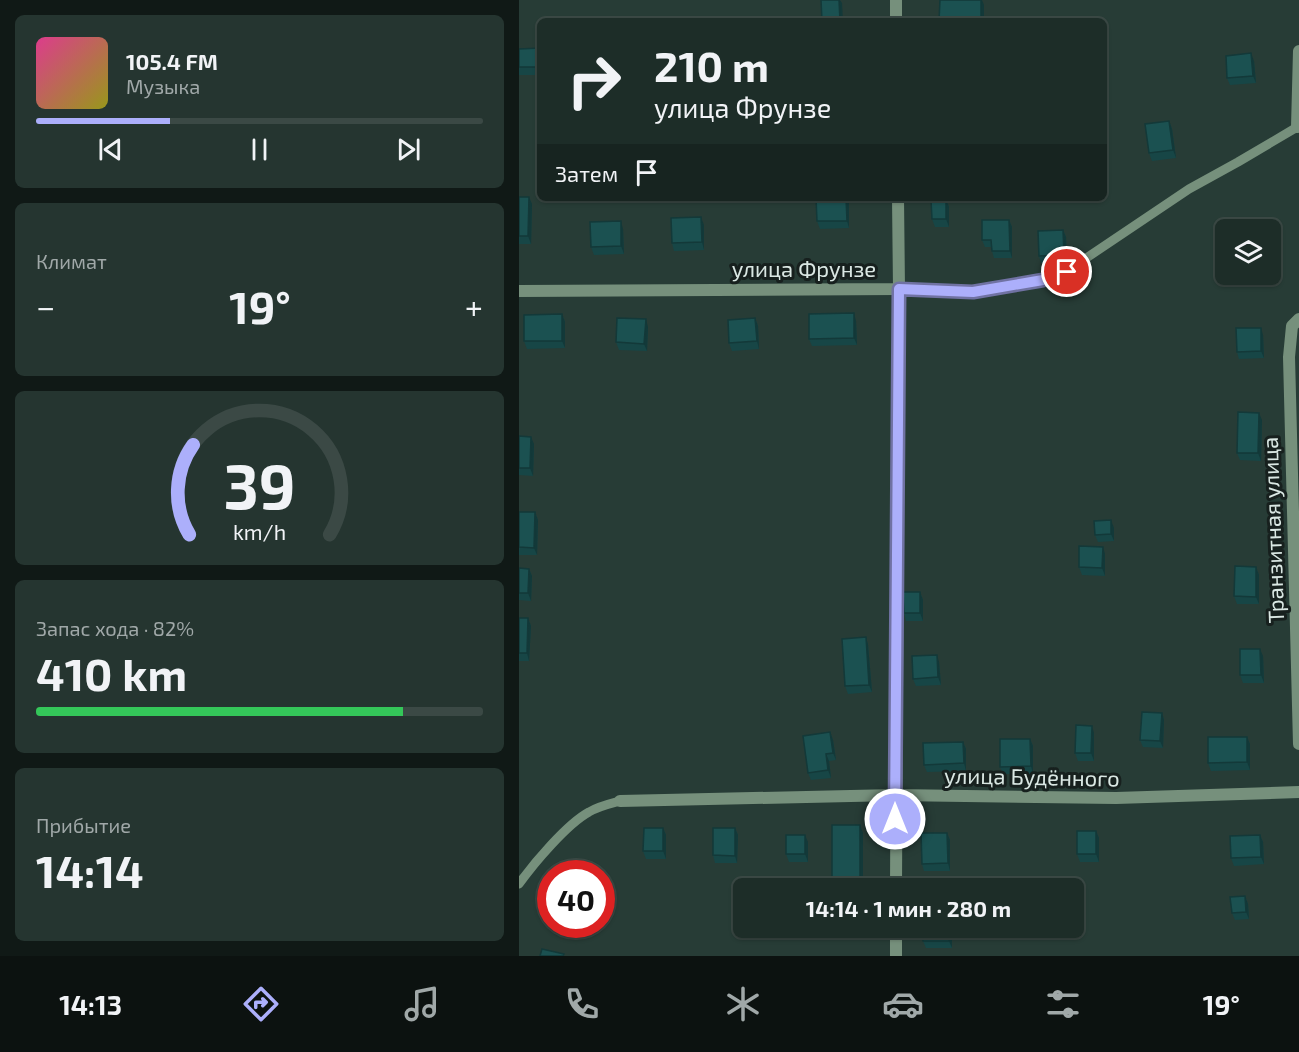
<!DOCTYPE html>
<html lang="ru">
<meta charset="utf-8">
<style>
body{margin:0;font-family:"Exo 2",sans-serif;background:#253530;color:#f1f3f6;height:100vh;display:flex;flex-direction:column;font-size:22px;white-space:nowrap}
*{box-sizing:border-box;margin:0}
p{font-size:20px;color:#a0a8a8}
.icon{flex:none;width:33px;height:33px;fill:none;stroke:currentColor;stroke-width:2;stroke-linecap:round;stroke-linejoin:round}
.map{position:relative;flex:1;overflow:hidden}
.sheet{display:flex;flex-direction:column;gap:15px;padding:15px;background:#101916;width:519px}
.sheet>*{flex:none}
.hud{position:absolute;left:18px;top:18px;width:570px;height:183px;border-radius:9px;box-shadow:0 2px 4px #0004,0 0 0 2px #3b4945;background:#1d2d28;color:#f1f3f6;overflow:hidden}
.controls{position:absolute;left:696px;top:219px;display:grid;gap:12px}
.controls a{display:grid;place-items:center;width:66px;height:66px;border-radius:9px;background:#1d2d28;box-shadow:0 2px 4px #0004,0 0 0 2px #3b4945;font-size:30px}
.speed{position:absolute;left:18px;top:860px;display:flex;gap:12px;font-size:30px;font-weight:700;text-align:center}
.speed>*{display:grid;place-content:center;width:78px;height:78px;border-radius:50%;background:#1d2d28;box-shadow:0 2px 4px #0004,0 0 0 2px #3b4945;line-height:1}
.speed .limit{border:9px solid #d22;background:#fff;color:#111}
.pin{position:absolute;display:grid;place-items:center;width:51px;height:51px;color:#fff;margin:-26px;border:3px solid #fff;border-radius:50%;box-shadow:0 2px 6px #0007}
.me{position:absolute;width:66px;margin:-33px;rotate:0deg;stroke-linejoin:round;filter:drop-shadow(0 0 4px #0008)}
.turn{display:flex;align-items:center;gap:21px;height:126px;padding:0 18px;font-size:27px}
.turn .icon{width:78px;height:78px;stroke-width:2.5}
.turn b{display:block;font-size:42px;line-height:51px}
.then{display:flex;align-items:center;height:57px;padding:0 18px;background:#0003;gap:12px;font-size:22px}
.big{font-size:45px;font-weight:700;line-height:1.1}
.sheet .widget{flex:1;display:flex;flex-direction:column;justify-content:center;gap:9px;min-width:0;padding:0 21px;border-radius:9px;background:#253530}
.sheet .dial{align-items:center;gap:0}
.dial svg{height:156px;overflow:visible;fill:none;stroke:#3b4945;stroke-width:7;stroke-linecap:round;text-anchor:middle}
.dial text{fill:#f1f3f6;stroke:none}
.song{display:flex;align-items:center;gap:18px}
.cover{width:72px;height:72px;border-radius:9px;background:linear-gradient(135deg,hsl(330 70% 55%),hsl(60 70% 35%))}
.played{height:6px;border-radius:3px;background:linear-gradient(90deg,#acaffb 30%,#3b4945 30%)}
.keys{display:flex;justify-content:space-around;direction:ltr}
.heat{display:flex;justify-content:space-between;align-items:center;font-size:33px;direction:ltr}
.charge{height:9px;border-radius:4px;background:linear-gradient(90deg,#34c759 82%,#3b4945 0)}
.trip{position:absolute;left:214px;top:878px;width:351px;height:60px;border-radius:9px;background:#1d2d28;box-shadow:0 2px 4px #0004,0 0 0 2px #3b4945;font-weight:700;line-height:60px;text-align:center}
.tab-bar{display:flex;height:96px;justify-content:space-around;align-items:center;background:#0c1210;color:#a0a8a8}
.tab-bar .icon{width:42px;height:42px}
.tab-bar .current{color:#acaffb}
.tab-bar b{font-size:27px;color:#f1f3f6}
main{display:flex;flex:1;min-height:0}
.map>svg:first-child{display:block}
</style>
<main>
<section class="sheet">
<div class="widget">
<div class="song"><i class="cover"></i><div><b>105.4 FM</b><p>Музыка</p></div></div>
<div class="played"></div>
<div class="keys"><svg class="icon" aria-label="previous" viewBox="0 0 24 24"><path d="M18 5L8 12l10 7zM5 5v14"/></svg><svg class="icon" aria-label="pause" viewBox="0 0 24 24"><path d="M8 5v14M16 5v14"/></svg><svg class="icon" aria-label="next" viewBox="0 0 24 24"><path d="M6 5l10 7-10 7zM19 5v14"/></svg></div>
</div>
<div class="widget"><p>Климат</p>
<div class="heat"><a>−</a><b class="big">19°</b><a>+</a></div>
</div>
<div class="widget dial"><svg viewBox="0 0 100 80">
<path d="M14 69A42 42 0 1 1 86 69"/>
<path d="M14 69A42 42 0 0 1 16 23" stroke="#acaffb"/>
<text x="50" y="56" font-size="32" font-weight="700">39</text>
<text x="50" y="72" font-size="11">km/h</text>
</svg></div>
<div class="widget"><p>Запас хода · 82%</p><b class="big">410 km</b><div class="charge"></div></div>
<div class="widget"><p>Прибытие</p><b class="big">14:14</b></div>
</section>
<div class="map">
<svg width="780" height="956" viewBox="0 0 780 956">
<rect width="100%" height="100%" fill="#273c36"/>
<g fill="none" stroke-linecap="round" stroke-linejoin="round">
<path stroke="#76907c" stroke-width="9" d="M380,289L454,292L524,280L548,271L670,189L719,162L780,126
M0,884C15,863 48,824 70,812C80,806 90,804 101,801"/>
<path stroke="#76907c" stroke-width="12" d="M377,0V21
M778,127L780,51
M0,291L380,289L379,198
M780,319L773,326L770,357L780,744
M101,801L376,795L597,798L780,792"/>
<path stroke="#76907c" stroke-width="12" d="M377,888L380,289
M377,927V956"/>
</g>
<path fill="#174646" d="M21,48V75H0V49Z
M735,61L737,83L711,85L708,78Z
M650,121L653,129L657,158L633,161L630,153Z
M0,197L13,204L12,244H0Z
M297,198H328L330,203V228L301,229L298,221Z
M427,199L430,207V227H416L413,219Z
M490,220L493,227V258H475L473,251V247H466L463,240Z
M185,225V250L155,251L153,243Z
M104,229L105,254L75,255L72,247Z
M544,230L547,237L548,262L522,263L520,256Z
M43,314L46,322V348L8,349L5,341Z
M236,318L239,326L240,349L213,351L210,343Z
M337,321L338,345L293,346L290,339Z
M129,327L128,351L100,350L97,342Z
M744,335L745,358L720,359L718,352Z
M743,420L742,461L721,460L718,453Z
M0,436L15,444L14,476L0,475Z
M0,512H16L19,520L18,555H0Z
M595,528V541L579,542L576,535Z
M586,554V576L563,575L560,567Z
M737,567L740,575V604H718L715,596Z
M0,568L10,569L13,576L12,601L0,600Z
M401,592L404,600V621H387L385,613Z
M0,618H9L12,626L10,661H0Z
M347,637L349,645L353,692L329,694L326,686Z
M744,656L745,683H724L721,675Z
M420,662L422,685L397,686L394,679Z
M643,713L645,720L644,748L624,747L621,740Z
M311,732L314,740L317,760L310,761L312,778L292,780L289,773Z
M575,733V761H559L556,753Z
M728,737L731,744V770L692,771L689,763Z
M511,739L514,746V774H484L481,767Z
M444,742L447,749V771L408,772L405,765Z
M144,828L147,835V859H127L124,851Z
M216,828L219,835L218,863H196L194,855Z
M577,831L580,838V862H561L558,854Z
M344,833V888H315L313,881Z
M428,833L431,840V871H405L403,864Z
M741,835L744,842L745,864L715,866L712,858Z
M289,842V862H270L267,854Z
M726,896L729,904L730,919L716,920L713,913Z
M404,927H433V948H407L404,941Z"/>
<path fill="#133939" d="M320,0H321L323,3L324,21H321Z
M462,0H463L465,5V21H462Z
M732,53L735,61L737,83L734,76Z
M650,121L653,129L657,158L654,150Z
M10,197L13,204L12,244L9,236Z
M327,198L330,203V228L328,221Z
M427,199L430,207V227L427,219Z
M182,217L185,225V250L183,242Z
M490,220L493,227V258L491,251Z
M102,221L104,229L105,254L102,246Z
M544,230L547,237L548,262L545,255Z
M335,313L337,321L338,345L335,338Z
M43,314L46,322V348L43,341Z
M236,318L239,326L240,349L238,341Z
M127,319L129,327L128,351L125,344Z
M742,328L744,335L745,358L742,351Z
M740,413L743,420L742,461L739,453Z
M12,437L15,444L14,476L11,468Z
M16,512L19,520L18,555L15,548Z
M592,520L595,528V541L592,534Z
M584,547L586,554V576L583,568Z
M737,567L740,575V604L737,597Z
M10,569L13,576L12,601L9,593Z
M401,592L404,600V621L401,613Z
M9,618L12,626L10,661L8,653Z
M347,637L349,645L353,692L350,685Z
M741,649L744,656L745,683L742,675Z
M418,655L420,662L422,685L419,677Z
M643,713L645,720L644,748L641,741Z
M573,726L575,733V761L572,753Z
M311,732L314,740L317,760L314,753Z
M728,737L731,744V770L728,762Z
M511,739L514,746V774L512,766Z
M444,742L447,749V771L445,763Z
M307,754L310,761L312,778L309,770Z
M341,825L344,833V888L341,881Z
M144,828L147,835V859L144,851Z
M216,828L219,835L218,863L216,856Z
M577,831L580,838V862L577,854Z
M428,833L431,840V871L429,863Z
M286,835L289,842V862L286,854Z
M741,835L744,842L745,864L742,857Z
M726,896L729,904L730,919L727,912Z
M430,927H433V948L430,941Z"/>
<path fill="#1b5151" stroke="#133939" stroke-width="1.5" d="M302,0H320L321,21H303Z
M421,0H462V21H420Z
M21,48V67H0V49Z
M732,53L734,76L708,78L707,56Z
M650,121L654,150L630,153L626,124Z
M0,197H10L9,236H0Z
M297,198H327L328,221H298Z
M427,199V219H413L412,200Z
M182,217L183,242L153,243L152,218Z
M463,220H490L491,251H473L472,240H463Z
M102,221V246L72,247L71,222Z
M544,230L545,255L520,256L519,231Z
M335,313V338L290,339V314Z
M43,314V341H5V315Z
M98,318L127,319L125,344L97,342Z
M236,318L238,341L210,343L209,320Z
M717,328H742V351L718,352Z
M719,412L740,413L739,453H718Z
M0,436L12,437L11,468H0Z
M0,512H16L15,548L0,547Z
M592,520V534L576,535L575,521Z
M560,546L584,547L583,568L560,567Z
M716,566L737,567V597L715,596Z
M0,568L10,569L9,593H0Z
M384,592H401V613H385Z
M0,618H9L8,653H0Z
M347,637L350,685L326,686L323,639Z
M721,649H741L742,675H721Z
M418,655L419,677L394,679L393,656Z
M623,712L643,713L641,741L621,740Z
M557,725L573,726L572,753H556Z
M311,732L314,753L307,754L309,770L289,773L284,736Z
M689,737H728V762L689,763Z
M481,739H511L512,766L481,767Z
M444,742L445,763L405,765L404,743Z
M313,825H341V881H313Z
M125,828H144V851H124Z
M194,828H216V856L194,855Z
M558,831H577V854H558Z
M402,833H428L429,863L403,864Z
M267,835H286V854H267Z
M741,835L742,857L712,858L711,836Z
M726,896L727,912L713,913L711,897Z
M404,927H430V941H404Z
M23,949L45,954L44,956H21Z"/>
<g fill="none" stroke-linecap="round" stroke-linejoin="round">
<defs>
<path id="route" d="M376,819L380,289L454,292L524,280L548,272"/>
</defs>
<use href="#route" stroke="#7072a3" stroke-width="15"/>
<use href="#route" stroke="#acaffb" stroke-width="10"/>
</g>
<g text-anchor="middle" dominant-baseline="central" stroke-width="6" stroke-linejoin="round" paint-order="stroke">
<g font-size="22" fill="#dae7e3" stroke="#17201e">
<text x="285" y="268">улица Фрунзе</text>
<text transform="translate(753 530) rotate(-92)">Транзитная улица</text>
<text transform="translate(513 776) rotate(1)">улица Будённого</text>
</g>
</g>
</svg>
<div class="controls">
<a><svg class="icon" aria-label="layers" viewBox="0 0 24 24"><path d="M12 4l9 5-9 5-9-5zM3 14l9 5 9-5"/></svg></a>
</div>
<div class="speed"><div class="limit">40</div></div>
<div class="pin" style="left:548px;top:272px;background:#d93025"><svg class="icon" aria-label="arrive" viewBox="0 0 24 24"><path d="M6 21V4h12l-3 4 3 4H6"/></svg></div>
<svg class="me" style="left:376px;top:819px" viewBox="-20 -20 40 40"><circle r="17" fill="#acaffb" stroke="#fff" stroke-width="3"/><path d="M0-11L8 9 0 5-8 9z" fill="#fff"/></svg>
<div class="trip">14:14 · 1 мин · 280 m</div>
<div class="hud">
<div class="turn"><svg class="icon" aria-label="right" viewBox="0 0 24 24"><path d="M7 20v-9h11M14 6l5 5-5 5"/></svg><div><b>210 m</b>улица Фрунзе</div></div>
<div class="then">Затем<svg class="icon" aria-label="arrive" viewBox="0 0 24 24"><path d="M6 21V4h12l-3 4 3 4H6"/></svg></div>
</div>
</div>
</main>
<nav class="tab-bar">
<b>14:13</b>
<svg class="icon current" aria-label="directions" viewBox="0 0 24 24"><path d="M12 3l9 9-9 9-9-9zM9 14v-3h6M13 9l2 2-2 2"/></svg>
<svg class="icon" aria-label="music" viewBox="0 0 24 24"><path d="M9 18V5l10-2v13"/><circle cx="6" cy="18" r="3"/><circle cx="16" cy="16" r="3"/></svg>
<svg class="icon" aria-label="phone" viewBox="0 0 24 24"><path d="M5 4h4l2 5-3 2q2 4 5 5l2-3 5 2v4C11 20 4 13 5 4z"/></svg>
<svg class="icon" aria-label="climate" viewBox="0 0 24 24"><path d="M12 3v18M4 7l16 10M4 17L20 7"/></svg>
<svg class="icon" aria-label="car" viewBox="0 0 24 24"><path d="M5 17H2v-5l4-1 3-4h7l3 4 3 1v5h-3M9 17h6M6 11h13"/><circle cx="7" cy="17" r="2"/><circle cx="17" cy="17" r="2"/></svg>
<svg class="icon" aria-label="filters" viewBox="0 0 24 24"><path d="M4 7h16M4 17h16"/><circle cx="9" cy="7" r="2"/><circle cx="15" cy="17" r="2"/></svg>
<b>19°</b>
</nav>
